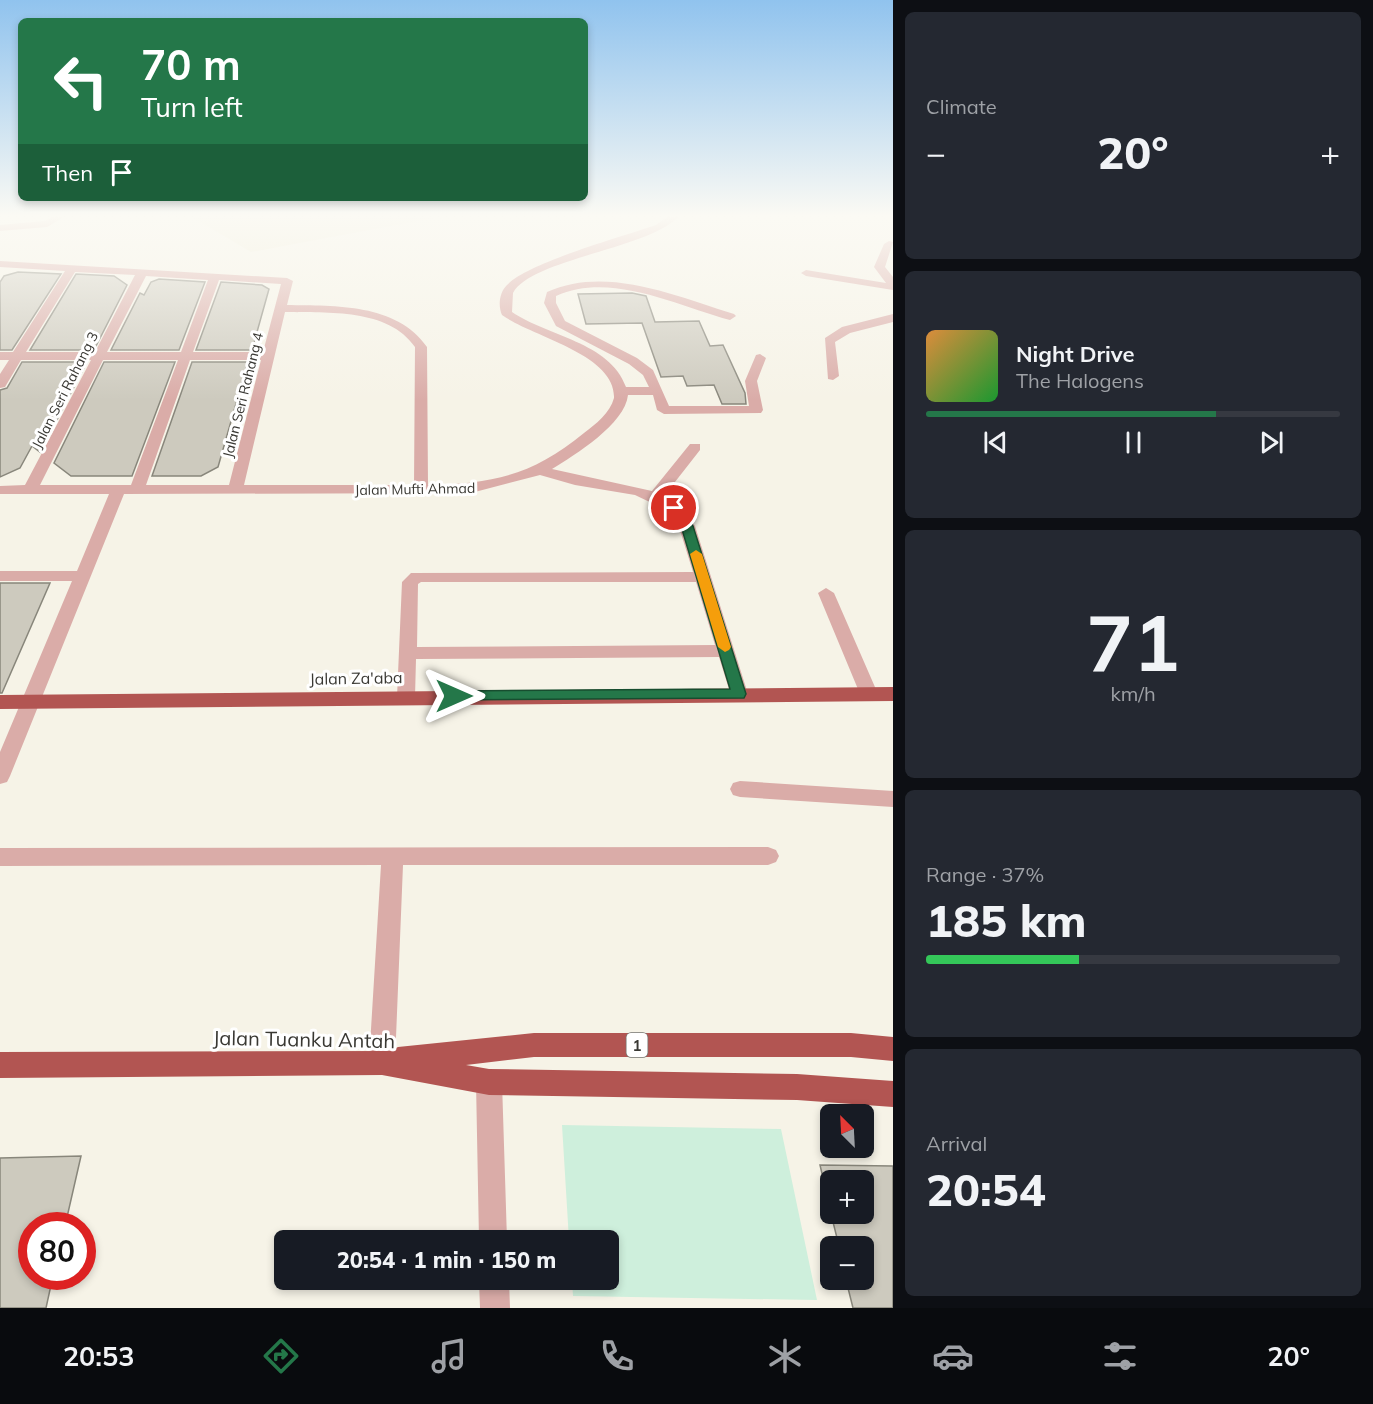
<!DOCTYPE html>
<meta charset="utf-8">
<style>
body{margin:0;font-family:Mulish,sans-serif;background:#242831;color:#f1f3f6;height:100vh;display:flex;flex-direction:column;font-size:22px;white-space:nowrap}
*{box-sizing:border-box;margin:0}
p{font-size:20px;color:#9ea1a6}
.icon{flex:none;width:33px;height:33px;fill:none;stroke:currentColor;stroke-width:2;stroke-linecap:round;stroke-linejoin:round}
.map{position:relative;flex:1;overflow:hidden}
.side{display:flex;flex-direction:column;gap:12px;padding:12px;background:#0d0f14;width:480px}
.side>*{flex:none}
.guide{position:absolute;left:18px;top:18px;width:570px;height:183px;border-radius:9px;box-shadow:0 3px 9px #0003;background:#247749;color:#fff;overflow:hidden}
.needle{width:39px;rotate:336deg}
.fabs{position:absolute;left:820px;top:1104px;display:grid;gap:12px}
.fabs a{display:grid;place-items:center;width:54px;height:54px;border-radius:9px;background:#171b24;box-shadow:0 3px 9px #0003;font-size:30px}
.speed{position:absolute;left:18px;top:1212px;display:flex;gap:12px;font-size:30px;font-weight:700;text-align:center}
.speed>*{display:grid;place-content:center;width:78px;height:78px;border-radius:50%;background:#171b24;box-shadow:0 3px 9px #0003;line-height:1}
.speed .limit{border:9px solid #d22;background:#fff;color:#111}
.pin{position:absolute;display:grid;place-items:center;width:51px;height:51px;color:#fff;margin:-26px;border:3px solid #fff;border-radius:50%;box-shadow:0 2px 6px #0007}
.me{position:absolute;width:66px;margin:-33px;rotate:90deg;stroke-linejoin:round;filter:drop-shadow(0 0 4px #0008)}
.turn{display:flex;align-items:center;gap:21px;height:126px;padding:0 24px;font-size:27px}
.turn .icon{width:78px;height:78px;stroke-width:2.5}
.turn b{display:block;font-size:42px;line-height:51px}
.then{display:flex;align-items:center;height:57px;padding:0 24px;background:#0003;gap:12px;font-size:22px}
.big{font-size:45px;font-weight:800;line-height:1.1}
.side .widget{flex:1;display:flex;flex-direction:column;justify-content:center;gap:9px;min-width:0;padding:0 21px;border-radius:9px;background:#242831}
.side .dial{align-items:center;gap:0}
.dial b{font-size:78px;line-height:1}
.song{display:flex;align-items:center;gap:18px}
.cover{width:72px;height:72px;border-radius:9px;background:linear-gradient(135deg,hsl(30 70% 55%),hsl(130 70% 35%))}
.played{height:6px;border-radius:3px;background:linear-gradient(90deg,#247749 70%,#363941 70%)}
.keys{display:flex;justify-content:space-around;direction:ltr}
.heat{display:flex;justify-content:space-between;align-items:center;font-size:33px;direction:ltr}
.charge{height:9px;border-radius:4px;background:linear-gradient(90deg,#34c759 37%,#363941 0)}
.trip{position:absolute;left:274px;top:1230px;width:345px;height:60px;border-radius:9px;background:#171b24;box-shadow:0 3px 9px #0003;font-weight:800;line-height:60px;text-align:center}
.tabs{display:flex;height:96px;justify-content:space-around;align-items:center;background:#090b0e;color:#9ea1a6}
.tabs .icon{width:42px;height:42px}
.tabs .current{color:#247749}
.tabs b{font-size:27px;color:#f1f3f6}
main{display:flex;flex:1;min-height:0}
.map>svg:first-child{display:block}
</style>
<main>
<div class="map">
<svg width="893" height="1308" viewBox="0 0 893 1308">
<rect width="100%" height="100%" fill="#f6f3e7"/>
<path fill="#f0ebd7" d="M192,217H439L251,252Z"/>
<path fill="#ceefdc" d="M562,1125L781,1129L817,1300L573,1296L572,1280H609V1240H569Z"/>
<path fill="#cdcabe" stroke="#88867b" stroke-width="1.5" d="M18,272L61,274L12,350H0V282L4,276Z
M76,274L114,276L127,285L94,350H30Z
M159,279L205,282L179,350H111L140,293L144,295L151,282Z
M221,282L262,285L269,289L252,350H196Z
M632,293L646,296L655,322L699,321L710,346L723,345L745,393L746,404H722L714,385L687,386L683,376L661,377L642,323L586,324L578,294Z
M22,362H87L40,452L32,446L20,468L0,477V390L7,388Z
M104,362H175L132,476H71L54,463Z
M192,362H248L218,467L201,476H152Z
M0,583H50L2,693H0Z
M81,1156L65,1226H32V1276H53L46,1308H0V1158Z
M820,1165L893,1166V1308H853L846,1280H864V1246H839L831,1214H864V1180H831V1213Z"/>
<g fill="none" stroke-linecap="round" stroke-linejoin="round">
<path fill="#daaca8" fill-rule="evenodd" d="M52,217H64L47,227L0,231V225L45,221Z
M667,217H678C648,249 531,259 513,293L512,312C547,336 610,342 626,387H649L643,375L629,364L556,326L544,303L547,292C606,265 676,296 734,314L736,316L730,320C677,306 611,271 556,296V303L565,321L637,358L653,370L669,406H749L745,381L756,355L760,354L766,358L757,381L763,410L761,413L664,414L657,410L653,395H628C625,424 575,455 552,469L652,491L690,444H700V450L664,496L681,509L695,526L748,694L746,699H732L719,657L416,659L415,697L413,702H399L397,697L402,582L411,573L693,572L679,527L658,506L635,495L575,485L540,475L471,493L124,494L10,776L7,782L0,784V752L72,581H0V571H77L109,494H0V486L25,485L91,360H21L5,387L0,388V374L9,360H0V352H13L65,271L0,267V261L287,278L293,281L287,305C336,306 396,303 427,347L428,485C493,484 533,475 584,433C596,424 610,413 614,398C616,354 532,337 502,315C498,306 499,293 507,285C527,263 624,236 656,225ZM75,272L135,275L95,352H26ZM146,276L208,280L181,352H107ZM219,280L281,284L263,352H193ZM285,312C328,313 388,308 415,347L414,485H244ZM103,360H178L131,485H40ZM190,360H261L229,485H146ZM421,582H696L715,645L417,647L418,584Z
M889,241L893,242L885,267L893,277V290L806,276L801,273L806,270L886,283L874,267L884,244Z
M893,314V322L850,333L835,342L839,376L833,380L828,379L825,338L842,327Z
M826,588L834,593L878,694L876,699H862L860,694L818,593Z
M740,781L893,791V807L740,797L733,795L730,789L733,783Z
M768,847L776,850L779,856L776,862L768,865H403L395,1062L391,1071L382,1075L373,1071L369,1062L381,865L0,866V848Z
M489,1069L498,1073L502,1082L507,1240H479L476,1082L480,1073Z
M479,1280H509L510,1308H480Z"/>
<path fill="#b25552" fill-rule="evenodd" d="M893,687V701L0,709V695Z
M534,1033H851L893,1037V1061L851,1057H534L466,1065L489,1069L797,1074L893,1081V1107L797,1100L489,1095L382,1075L0,1078V1052L390,1051L398,1047Z"/>
</g>
<linearGradient id="sky" x2="0" y2="1"><stop stop-color="#90c3ee"/><stop offset="0.54" stop-color="#fbfaf4"/><stop offset="1" stop-color="#fbfaf4" stop-opacity="0"/></linearGradient>
<rect width="893" height="400" fill="url(#sky)"/>
<path fill="#247749" stroke="#174d2f" stroke-width="1.5" d="M669,506H678L693,526L746,694L744,698L449,700V693L454,691L730,689L681,526L668,508Z"/>
<path fill="#f59e0b" d="M696,550L702,554L731,647L729,650L725,652L718,647L690,554Z"/>
<g text-anchor="middle" dominant-baseline="central" stroke-width="6" stroke-linejoin="round" paint-order="stroke">
<g font-size="14" fill="#393833" stroke="#fff">
<text transform="translate(65 390) rotate(-63)">Jalan Seri Rahang 3</text>
<text transform="translate(243 395) rotate(-76)">Jalan Seri Rahang 4</text>
<text transform="translate(415 489) rotate(-1)">Jalan Mufti Ahmad</text>
</g>
<rect fill="#fff" stroke="#747470" stroke-width="1.5" x="626.5" y="1033" width="21" height="24" rx="4.5"/>
<g font-size="15" font-weight="bold" fill="#393833">
<text x="637" y="1045">1</text>
</g>
<g font-size="16" fill="#393833" stroke="#fff">
<text transform="translate(356 678) rotate(-1)">Jalan Za'aba</text>
</g>
<g font-size="20" fill="#393833" stroke="#fff">
<text transform="translate(304 1039) rotate(1)">Jalan Tuanku Antah</text>
</g>
</g>
</svg>
<div class="fabs">
<a><svg class="needle" viewBox="-14 -14 28 28"><path d="M0-13l5 13h-10z" fill="#e53935"/><path d="M0 13l5-13h-10z" fill="#9ea1a6"/></svg></a>
<a>+</a>
<a>−</a>
</div>
<div class="speed"><div class="limit">80</div></div>
<div class="pin" style="left:674px;top:508px;background:#d93025"><svg class="icon" aria-label="arrive" viewBox="0 0 24 24"><path d="M6 21V4h12l-3 4 3 4H6"/></svg></div>
<svg class="me" style="left:454px;top:696px" viewBox="-20 -20 40 40"><path d="M0-17L14 15 0 8-14 15z" fill="#247749" stroke="#fff" stroke-width="4"/></svg>
<div class="trip">20:54 · 1 min · 150 m</div>
<div class="guide">
<div class="turn"><svg class="icon" aria-label="left" viewBox="0 0 24 24"><path d="M17 20v-9H6M10 6l-5 5 5 5"/></svg><div><b>70 m</b>Turn left</div></div>
<div class="then">Then<svg class="icon" aria-label="arrive" viewBox="0 0 24 24"><path d="M6 21V4h12l-3 4 3 4H6"/></svg></div>
</div>
</div>
<section class="side">
<div class="widget"><p>Climate</p>
<div class="heat"><a>−</a><b class="big">20°</b><a>+</a></div>
</div>
<div class="widget">
<div class="song"><i class="cover"></i><div><b>Night Drive</b><p>The Halogens</p></div></div>
<div class="played"></div>
<div class="keys"><svg class="icon" aria-label="previous" viewBox="0 0 24 24"><path d="M18 5L8 12l10 7zM5 5v14"/></svg><svg class="icon" aria-label="pause" viewBox="0 0 24 24"><path d="M8 5v14M16 5v14"/></svg><svg class="icon" aria-label="next" viewBox="0 0 24 24"><path d="M6 5l10 7-10 7zM19 5v14"/></svg></div>
</div>
<div class="widget dial"><b>71</b><p>km/h</p></div>
<div class="widget"><p>Range · 37%</p><b class="big">185 km</b><div class="charge"></div></div>
<div class="widget"><p>Arrival</p><b class="big">20:54</b></div>
</section>
</main>
<nav class="tabs">
<b>20:53</b>
<svg class="icon current" aria-label="directions" viewBox="0 0 24 24"><path d="M12 3l9 9-9 9-9-9zM9 14v-3h6M13 9l2 2-2 2"/></svg>
<svg class="icon" aria-label="music" viewBox="0 0 24 24"><path d="M9 18V5l10-2v13"/><circle cx="6" cy="18" r="3"/><circle cx="16" cy="16" r="3"/></svg>
<svg class="icon" aria-label="phone" viewBox="0 0 24 24"><path d="M5 4h4l2 5-3 2q2 4 5 5l2-3 5 2v4C11 20 4 13 5 4z"/></svg>
<svg class="icon" aria-label="climate" viewBox="0 0 24 24"><path d="M12 3v18M4 7l16 10M4 17L20 7"/></svg>
<svg class="icon" aria-label="car" viewBox="0 0 24 24"><path d="M5 17H2v-5l4-1 3-4h7l3 4 3 1v5h-3M9 17h6M6 11h13"/><circle cx="7" cy="17" r="2"/><circle cx="17" cy="17" r="2"/></svg>
<svg class="icon" aria-label="filters" viewBox="0 0 24 24"><path d="M4 7h16M4 17h16"/><circle cx="9" cy="7" r="2"/><circle cx="15" cy="17" r="2"/></svg>
<b>20°</b>
</nav>
